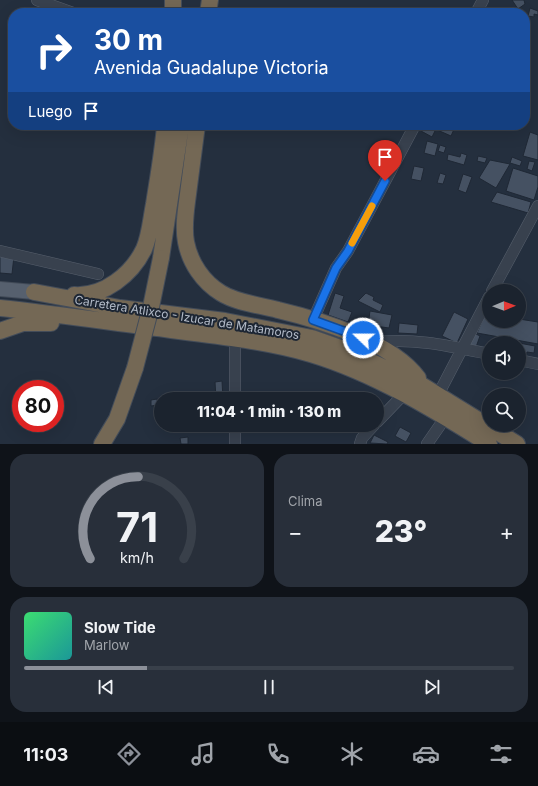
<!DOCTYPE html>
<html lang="es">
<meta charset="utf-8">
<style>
body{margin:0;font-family:Inter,sans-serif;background:#282f3a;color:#f1f3f6;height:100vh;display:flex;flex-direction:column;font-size:15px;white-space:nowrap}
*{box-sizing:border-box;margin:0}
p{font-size:13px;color:#a0a4aa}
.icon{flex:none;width:22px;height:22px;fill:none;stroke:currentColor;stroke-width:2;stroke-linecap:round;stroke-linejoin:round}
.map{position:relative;height:444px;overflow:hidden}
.details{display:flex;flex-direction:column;gap:10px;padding:10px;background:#0f1319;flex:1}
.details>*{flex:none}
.hud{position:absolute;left:8px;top:8px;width:522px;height:122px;border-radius:16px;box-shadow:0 4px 16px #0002,0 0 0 1px #39404a;background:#1a4fa0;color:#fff;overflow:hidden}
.needle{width:26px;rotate:89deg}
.buttons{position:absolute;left:482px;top:284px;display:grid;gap:8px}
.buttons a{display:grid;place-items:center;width:44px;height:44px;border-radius:50%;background:#1b232e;box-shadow:0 4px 16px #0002,0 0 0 1px #39404a;font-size:20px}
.speed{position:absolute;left:12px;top:380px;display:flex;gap:8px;font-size:20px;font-weight:700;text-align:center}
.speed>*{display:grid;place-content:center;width:52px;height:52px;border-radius:50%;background:#1b232e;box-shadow:0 4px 16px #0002,0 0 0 1px #39404a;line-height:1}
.speed .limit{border:6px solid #d22;background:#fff;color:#111}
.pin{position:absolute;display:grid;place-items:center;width:34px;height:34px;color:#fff;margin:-41px -17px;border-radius:50% 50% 50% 0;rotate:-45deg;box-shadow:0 0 4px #0007}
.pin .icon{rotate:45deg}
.me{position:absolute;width:44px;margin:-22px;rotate:292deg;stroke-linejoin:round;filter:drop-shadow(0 0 3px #0008)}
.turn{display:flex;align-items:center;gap:14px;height:84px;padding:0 20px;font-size:18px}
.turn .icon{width:52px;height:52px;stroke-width:2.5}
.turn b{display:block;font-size:28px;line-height:34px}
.then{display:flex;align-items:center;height:38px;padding:0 20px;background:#0003;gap:8px;font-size:15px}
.big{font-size:30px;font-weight:800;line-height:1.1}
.details .card{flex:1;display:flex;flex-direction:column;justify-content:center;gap:6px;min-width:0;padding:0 14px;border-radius:16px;background:#282f3a}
.details .dial{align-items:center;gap:0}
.dial svg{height:104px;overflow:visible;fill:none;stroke:#39404a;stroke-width:7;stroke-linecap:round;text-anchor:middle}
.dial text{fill:#f1f3f6;stroke:none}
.song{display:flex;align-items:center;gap:12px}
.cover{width:48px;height:48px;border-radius:6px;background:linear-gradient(135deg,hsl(140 70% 55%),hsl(180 70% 35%))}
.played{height:4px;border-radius:2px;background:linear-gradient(90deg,#8c9099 25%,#39404a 25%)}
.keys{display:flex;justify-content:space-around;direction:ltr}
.heat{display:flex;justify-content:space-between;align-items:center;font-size:22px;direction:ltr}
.details .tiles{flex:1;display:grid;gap:10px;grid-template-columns:1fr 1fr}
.card:last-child{grid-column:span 2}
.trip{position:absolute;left:154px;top:392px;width:230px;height:40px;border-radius:20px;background:#1b232e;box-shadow:0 4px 16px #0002,0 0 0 1px #39404a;font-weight:800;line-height:40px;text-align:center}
.tabs{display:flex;height:64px;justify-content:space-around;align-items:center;background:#0b0e12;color:#a0a4aa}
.tabs .icon{width:28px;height:28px}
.tabs .current{color:#8c9099}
.tabs b{font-size:18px;color:#f1f3f6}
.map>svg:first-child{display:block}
</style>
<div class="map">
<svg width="538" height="444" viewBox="0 0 538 444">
<rect width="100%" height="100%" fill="#242f3e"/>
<path fill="#455162" stroke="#1f2835" d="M512,0H524L525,4L518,9Z
M530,8L538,11V15L534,14V17L528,16Z
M424,125H433L431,129L435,131L432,137L421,131Z
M437,125H456L451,136L435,129Z
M530,132L538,135V160L523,156Z
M427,141L438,144L435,156L424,153Z
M440,145L446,147L444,153L438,151Z
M461,153L467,155L464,165L447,160L448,154L460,157Z
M478,156L487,158L485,163L477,161Z
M512,157L522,161L520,166L510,163Z
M490,160L510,164L496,188L479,178Z
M529,161L535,162L532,171L527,169Z
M414,166L424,168L421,181L411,179Z
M513,168L538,176V187L534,200L506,191Z
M440,173L446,175L443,184L437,183Z
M463,174L472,177L466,193L458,190Z
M497,192L531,202L528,213L491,202Z
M0,254L14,256L12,274L0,273Z
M335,293L344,296L340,308L352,312L348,322L328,315Z
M366,293L374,297L373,300L383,305L380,312L358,301Z
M370,311L392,315L389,328L368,325Z
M454,312L468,319L457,343L442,336Z
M486,313H489V321H519V319L538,322V344L477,333Z
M399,323L418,325L417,334L398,333Z
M474,333L480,336L475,350L468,347Z
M519,343L535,346L534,353L527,352L526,358L519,357Z
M222,381L223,399H216L215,382Z
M157,399L158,405L151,406V400Z
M400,427L411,433L406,442L395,436Z
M374,435L388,442L387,444L370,443Z
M188,437V444H181L180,438Z"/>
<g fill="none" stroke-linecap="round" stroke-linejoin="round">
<defs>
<path id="minor" d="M37,0L73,13
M476,13L483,0
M0,251L98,274
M492,291L538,206
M313,320L336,268L348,251L415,125
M372,343C412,337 450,346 489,354
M519,360L538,364
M438,395L489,297
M235,399V338
M377,422L404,394
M235,444V425
M360,444L362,438L374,425
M427,444L445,418"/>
<path id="major" d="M0,289L34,292"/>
<path id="highway" d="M173,0V13
M208,13L210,0
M197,125C194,148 191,171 188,194C186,210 183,226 186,242C190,263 203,282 221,293C237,303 260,305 278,310C320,320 392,342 418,378
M161,258L181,125
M34,292L120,308L225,321L312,338L346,350L423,386L517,444
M74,295C104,297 132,274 144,249C150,235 151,219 154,204C158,178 163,151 165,125
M0,308C55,314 110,322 165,329C214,336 264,340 311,354C374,373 433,409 489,444
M0,331L23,323H51
M102,444L117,419L135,368"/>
</defs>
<use href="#minor" stroke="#565f6c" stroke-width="12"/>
<use href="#major" stroke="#414a57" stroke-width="16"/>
<use href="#highway" stroke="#434c59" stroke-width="18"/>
<use href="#minor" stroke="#38414e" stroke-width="11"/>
<use href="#major" stroke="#56606e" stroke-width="14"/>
<use href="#highway" stroke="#746855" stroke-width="16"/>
<defs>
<path id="highway-bridge" d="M135,368L151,307L161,258"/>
</defs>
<use href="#highway-bridge" stroke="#434c59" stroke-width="18" stroke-linecap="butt"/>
<use href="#highway-bridge" stroke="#746855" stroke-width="16"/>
</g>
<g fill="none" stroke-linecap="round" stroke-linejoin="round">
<defs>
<path id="route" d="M363,338L313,320L336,268L348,251L385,181"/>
</defs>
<use href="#route" stroke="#114b97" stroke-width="10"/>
<use href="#route" stroke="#1a73e8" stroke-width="7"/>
<path stroke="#f59e0b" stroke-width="7" d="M352,243L372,206"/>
</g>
<g text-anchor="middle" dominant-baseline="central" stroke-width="4" stroke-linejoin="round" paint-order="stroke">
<g font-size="12" fill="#b4bcc9" stroke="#1d2633">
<text transform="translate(187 317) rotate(9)">Carretera Atlixco - Izucar de Matamoros</text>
</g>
</g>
</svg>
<div class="buttons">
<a><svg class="needle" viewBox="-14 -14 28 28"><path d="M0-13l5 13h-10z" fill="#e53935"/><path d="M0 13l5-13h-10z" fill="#a0a4aa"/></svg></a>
<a><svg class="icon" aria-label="sound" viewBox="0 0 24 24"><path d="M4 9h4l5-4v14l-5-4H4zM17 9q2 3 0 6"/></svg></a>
<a><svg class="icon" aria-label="search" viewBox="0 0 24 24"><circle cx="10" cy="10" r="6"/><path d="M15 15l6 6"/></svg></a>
</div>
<div class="speed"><div class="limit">80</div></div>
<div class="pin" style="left:385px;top:181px;background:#d93025"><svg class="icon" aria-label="arrive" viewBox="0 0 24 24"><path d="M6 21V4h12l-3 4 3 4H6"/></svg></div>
<svg class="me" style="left:363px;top:338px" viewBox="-20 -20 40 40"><circle r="17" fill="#1a73e8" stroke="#fff" stroke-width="3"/><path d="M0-11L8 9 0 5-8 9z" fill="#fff"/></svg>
<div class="trip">11:04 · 1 min · 130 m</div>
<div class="hud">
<div class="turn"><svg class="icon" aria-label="right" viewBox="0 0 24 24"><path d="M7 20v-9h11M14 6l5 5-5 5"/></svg><div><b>30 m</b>Avenida Guadalupe Victoria</div></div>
<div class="then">Luego<svg class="icon" aria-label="arrive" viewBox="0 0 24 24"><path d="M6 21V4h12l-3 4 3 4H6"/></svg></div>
</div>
</div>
<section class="details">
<div class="tiles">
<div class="card dial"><svg viewBox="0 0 100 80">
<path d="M14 69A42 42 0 1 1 86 69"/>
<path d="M14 69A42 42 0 0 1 51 6" stroke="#8c9099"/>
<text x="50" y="56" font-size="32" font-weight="700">71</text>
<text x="50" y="72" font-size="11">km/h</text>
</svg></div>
<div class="card"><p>Clima</p>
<div class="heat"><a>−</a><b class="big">23°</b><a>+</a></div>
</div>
<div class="card">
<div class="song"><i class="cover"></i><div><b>Slow Tide</b><p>Marlow</p></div></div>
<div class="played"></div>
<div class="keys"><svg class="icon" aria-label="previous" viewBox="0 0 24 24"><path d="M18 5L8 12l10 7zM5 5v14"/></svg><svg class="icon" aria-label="pause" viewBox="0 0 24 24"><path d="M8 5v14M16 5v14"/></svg><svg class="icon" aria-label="next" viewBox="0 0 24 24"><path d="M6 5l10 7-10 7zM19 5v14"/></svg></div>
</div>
</div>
</section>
<nav class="tabs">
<b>11:03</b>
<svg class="icon current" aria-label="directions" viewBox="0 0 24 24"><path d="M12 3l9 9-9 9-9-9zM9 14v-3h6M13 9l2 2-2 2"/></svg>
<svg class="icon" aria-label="music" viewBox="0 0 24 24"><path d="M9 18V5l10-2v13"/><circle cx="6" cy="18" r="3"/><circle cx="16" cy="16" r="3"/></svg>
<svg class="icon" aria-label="phone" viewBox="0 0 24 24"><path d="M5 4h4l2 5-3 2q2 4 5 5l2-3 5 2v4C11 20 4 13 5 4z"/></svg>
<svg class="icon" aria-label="climate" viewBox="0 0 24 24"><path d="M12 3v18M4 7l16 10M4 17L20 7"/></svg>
<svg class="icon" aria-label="car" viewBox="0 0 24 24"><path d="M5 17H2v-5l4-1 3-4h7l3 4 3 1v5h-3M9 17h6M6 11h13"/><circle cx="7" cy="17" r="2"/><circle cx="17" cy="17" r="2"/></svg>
<svg class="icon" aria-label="filters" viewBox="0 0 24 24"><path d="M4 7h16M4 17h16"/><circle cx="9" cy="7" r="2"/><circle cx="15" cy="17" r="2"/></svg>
</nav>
